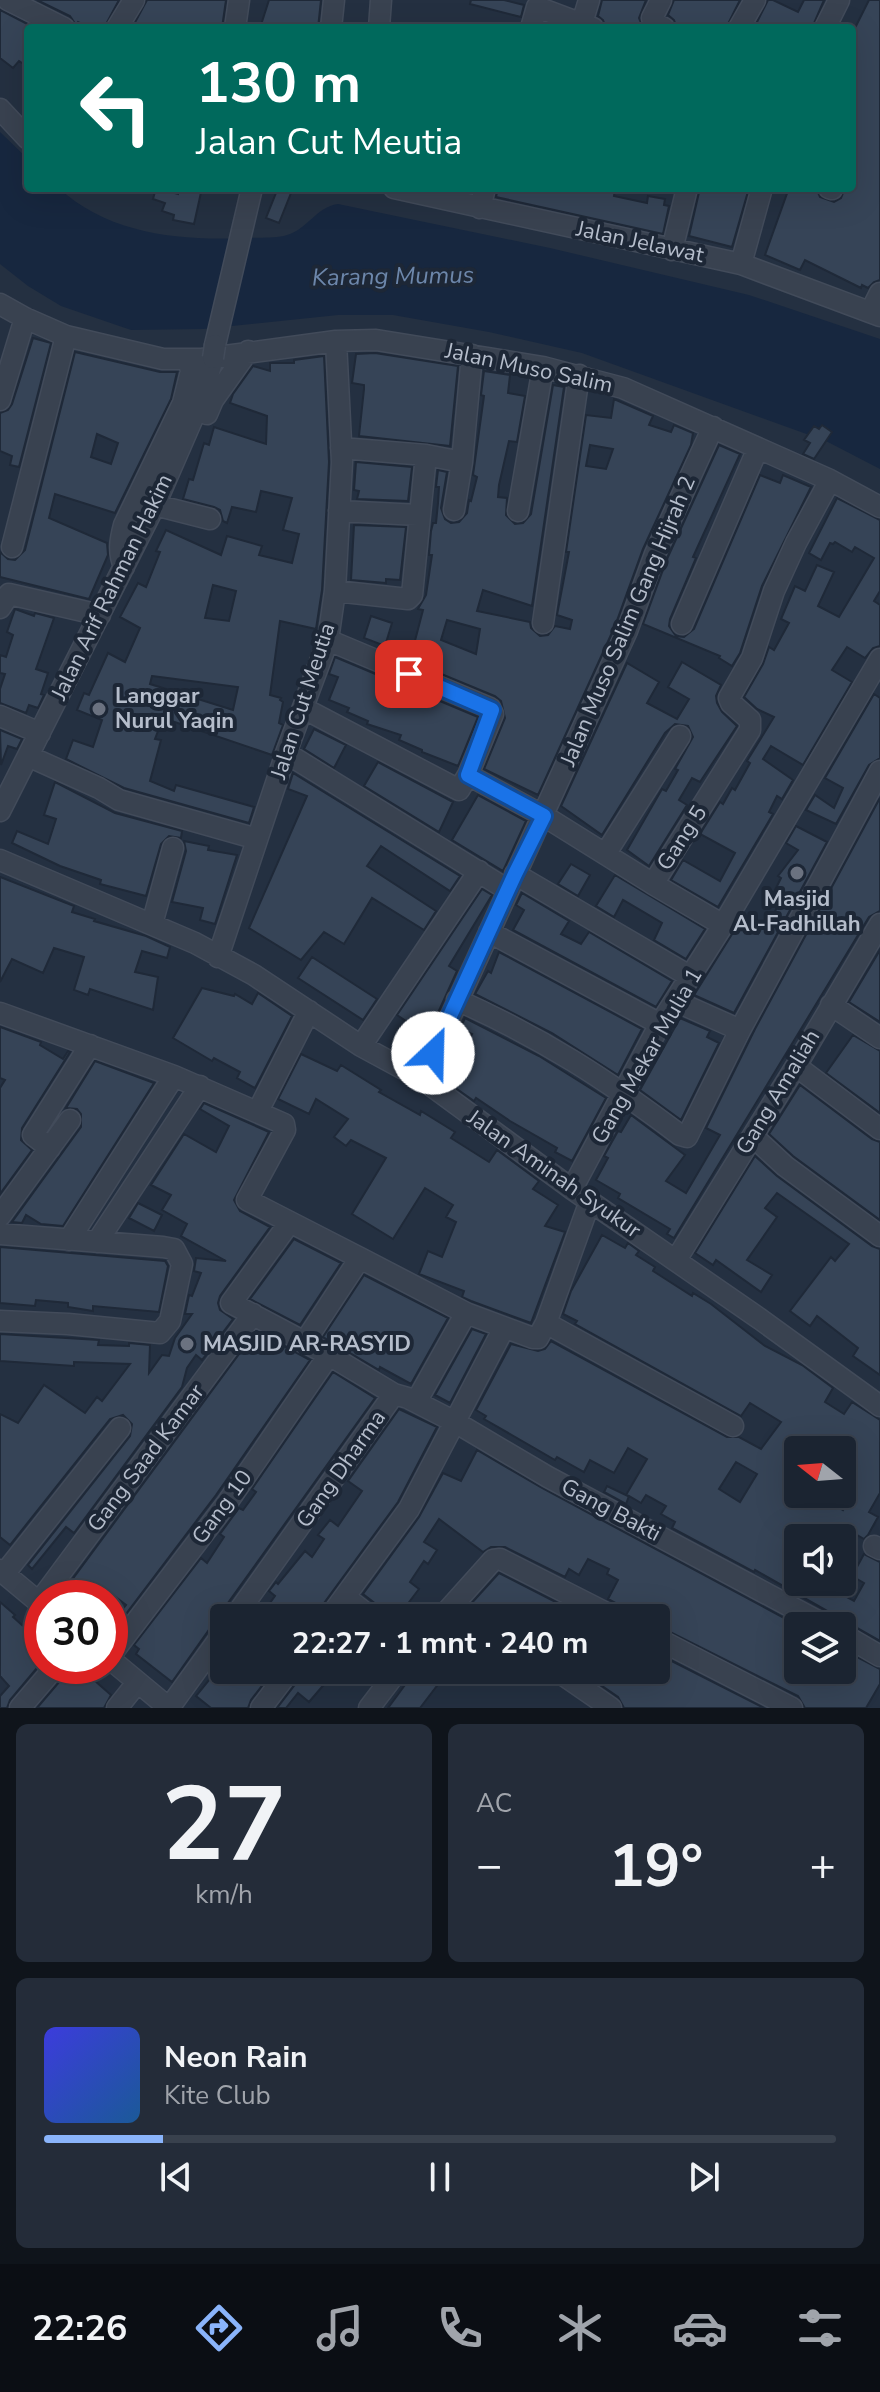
<!DOCTYPE html>
<html lang="id">
<meta charset="utf-8">
<style>
body{margin:0;font-family:"Nunito Sans",sans-serif;background:#242c39;color:#f1f3f6;height:100vh;display:flex;flex-direction:column;font-size:30px;white-space:nowrap}
*{box-sizing:border-box;margin:0}
p{font-size:26px;color:#a0a4ab}
.icon{flex:none;width:44px;height:44px;fill:none;stroke:currentColor;stroke-width:2;stroke-linecap:round;stroke-linejoin:round}
.map{position:relative;height:1708px;overflow:hidden}
.side{display:flex;flex-direction:column;gap:16px;padding:16px;background:#0f141b;flex:1}
.side>*{flex:none}
.guide{position:absolute;left:24px;top:24px;width:832px;height:168px;border-radius:8px;box-shadow:0 8px 32px #0002,0 0 0 2px #39414d;background:#00695c;color:#fff;overflow:hidden}
.needle{width:52px;rotate:287deg}
.buttons{position:absolute;left:784px;top:1436px;display:grid;gap:16px}
.buttons a{display:grid;place-items:center;width:72px;height:72px;border-radius:8px;background:#1b2431;box-shadow:0 8px 32px #0002,0 0 0 2px #39414d;font-size:40px}
.speed{position:absolute;left:24px;top:1580px;display:flex;gap:16px;font-size:40px;font-weight:700;text-align:center}
.speed>*{display:grid;place-content:center;width:104px;height:104px;border-radius:50%;background:#1b2431;box-shadow:0 8px 32px #0002,0 0 0 2px #39414d;line-height:1}
.speed .limit{border:12px solid #d22;background:#fff;color:#111}
.pin{position:absolute;display:grid;place-items:center;width:68px;height:68px;color:#fff;margin:-34px;border-radius:16px;box-shadow:0 4px 12px #0006}
.me{position:absolute;width:88px;margin:-44px;rotate:24deg;stroke-linejoin:round;filter:drop-shadow(0 0 6px #0008)}
.turn{display:flex;align-items:center;gap:28px;height:168px;padding:0 40px;font-size:36px}
.turn .icon{width:104px;height:104px;stroke-width:2.5}
.turn b{display:block;font-size:56px;line-height:68px}
.big{font-size:60px;font-weight:700;line-height:1.1}
.side .card{flex:1;display:flex;flex-direction:column;justify-content:center;gap:12px;min-width:0;padding:0 28px;border-radius:12px;background:#242c39}
.side .dial{align-items:center;gap:0}
.dial b{font-size:104px;line-height:1}
.song{display:flex;align-items:center;gap:24px}
.cover{width:96px;height:96px;border-radius:12px;background:linear-gradient(135deg,hsl(240 70% 55%),hsl(210 70% 35%))}
.played{height:8px;border-radius:4px;background:linear-gradient(90deg,#8ab4fb 15%,#39414d 15%)}
.keys{display:flex;justify-content:space-around;direction:ltr}
.heat{display:flex;justify-content:space-between;align-items:center;font-size:44px;direction:ltr}
.side .tiles{flex:1;display:grid;gap:16px;grid-template-columns:1fr 1fr}
.card:last-child{grid-column:span 2}
.trip{position:absolute;left:210px;top:1604px;width:460px;height:80px;border-radius:8px;background:#1b2431;box-shadow:0 8px 32px #0002,0 0 0 2px #39414d;font-weight:700;line-height:80px;text-align:center}
.tab-bar{display:flex;height:128px;justify-content:space-around;align-items:center;background:#0b0e14;color:#a0a4ab}
.tab-bar .icon{width:56px;height:56px}
.tab-bar .on{color:#8ab4fb}
.tab-bar b{font-size:36px;color:#f1f3f6}
.map>svg:first-child{display:block}
</style>
<div class="map">
<svg width="880" height="1708" viewBox="0 0 880 1708">
<rect width="100%" height="100%" fill="#243041"/>
<path fill="#17273f" d="M0,132L28,159V188H59C108,234 180,241 244,238C258,237 274,239 287,235C308,229 316,207 338,204L550,248L749,295L880,339V469L826,441L582,353L489,332L393,315H338L203,329L131,330L61,306L28,286L0,264Z"/>
<path fill="#364457" stroke="#1f2938" stroke-width="2" fill-rule="evenodd" d="M37,0H119L104,28H90L78,22L76,25L70,16Z
M147,0H226L222,28H132Z
M269,0H321L318,28H260Z
M471,0H504L524,5L521,17L470,4Z
M602,0H646L639,18L643,28H606L603,20L598,16Z
M674,0H740L726,28H677L674,20L668,15Z
M768,0H773L798,12L804,0H824L812,28H754Z
M869,0H880V280L874,282L868,288L862,285L861,288L805,260L800,270L765,255L789,188H816L820,197L834,202L841,198L845,188H852V34Z
M0,10L35,28H28V67L19,61L13,68L0,58Z
M156,188L178,194V188H202L194,224L173,220L174,215L162,211L165,203L153,199Z
M278,188H293L279,223L266,218Z
M498,188H607L615,189L614,196L647,203L648,196L665,199L664,205L669,206L663,234L496,197Z
M700,188H749L732,247L689,236Z
M33,338L51,343L19,467L10,465L12,456L0,451V413L8,410L12,404Z
M75,352L160,372H177L171,399L115,513L55,494L49,518L107,543L108,555L89,599L0,577V552L8,559L15,560L25,550ZM97,434L118,443L111,464L91,457Z
M375,353L458,366L450,446L359,436L364,389V385L352,383L356,354Z
M324,356L329,462L322,590L316,629L280,621L270,695L281,698L280,700L283,702L279,723L283,725L272,755L163,718L155,739L161,740L150,781L174,791L176,785L254,807L249,823L124,788L66,759L73,740L93,747L102,720L77,710L84,693L89,695L108,653L125,662L140,628L120,617L138,583L146,587L160,552L156,551L166,530L221,555L227,536L262,546L259,555L292,563L299,534L283,530L292,498L261,491L256,512L232,507L227,523L223,521L220,510L214,507L183,499L189,479L193,480L204,443L209,445L214,427L266,444L267,416L230,403L233,394L253,366L270,371V363H294V360ZM213,585L236,591L229,621L205,618ZM152,676L238,687L233,710L150,684Z
M484,371L510,375L508,393L525,396L517,442L509,441L499,485L498,497L507,498L506,515L515,524L523,523L531,514L553,385L564,387L532,606L483,590L477,611L530,622L531,628L540,636L548,635L555,626L570,629L572,620L557,615L569,552H566L586,415L611,418L614,399L653,416L649,425L671,432L674,425L693,433L691,445L643,549L615,626L538,795L484,769L505,718L501,701L495,696L434,671L436,666L411,656L423,610L418,609L419,607L426,595L432,555H429L431,531L433,523H436L438,503L439,487H436L438,470L447,472L441,508L445,519L451,523L459,522L467,513L469,500L471,501L477,477L473,475L484,396L481,395ZM590,445L613,449L606,469L586,466ZM447,620L480,629L476,654L441,640Z
M822,425L832,432L814,459L803,454L810,443L804,440L814,426L819,429Z
M719,445L740,454L693,557L696,558L670,619L669,626L676,636L684,637L694,629L760,475L780,483L783,475L811,487L762,586L740,653L732,666L719,658L720,656L643,624L667,559Z
M356,462L412,467L408,501L357,499L359,491L354,490Z
M837,498L880,520V591L874,601L880,605V646L873,648L865,658L847,647L832,670L852,682L803,765L771,746L763,759L793,780L782,799L777,796L769,812L773,814L718,907L671,880L683,860L720,881L735,853L700,834L720,802L723,804L732,788L735,790L750,763L747,761L774,717L757,709L744,697L763,664L769,647L774,650L789,623L781,619L795,586L805,591L817,565L834,572L818,606L839,617L874,558L855,547L852,552L835,542L833,544L830,543L821,560L809,553Z
M354,525L406,527L400,580L386,579V583L351,580Z
M15,609L34,616L35,613L54,618L36,669L48,673L41,694L44,695L38,708L29,705L26,713L0,703V689L5,674L0,673V655L6,657L13,635L7,632Z
M371,616L392,623L385,646L364,638Z
M335,657L478,717L458,766L422,752V750L399,740L401,735L367,724L368,721L347,712L349,708L329,700L338,677L329,674Z
M682,662L721,685L716,696L717,703L722,712L737,726L700,782L692,778L679,800L687,805L649,866L627,850L662,789L666,791L678,770L675,769L693,737L688,726L675,724L665,733L602,835L561,806L627,663L659,682L647,703L677,719L689,699L668,687Z
M874,694L880,698V758L869,765L836,824L806,810L815,795L834,808L843,788L825,778Z
M314,729L346,745L334,768L304,749Z
M0,730L22,739L17,749L8,746L1,765Z
M378,762L453,802L439,832L364,786Z
M293,773L460,876L450,891L381,846L367,866L436,911L424,930L372,898L344,944L324,932L301,960L249,928L307,796L288,789Z
M55,782L115,813L182,831L181,838L169,836L161,844L146,896L100,884L101,880L60,866L12,843L17,831L48,844L56,819L44,815Z
M478,795L526,821L503,871L452,840Z
M880,798V911L869,917L674,1238L667,1234L670,1229L618,1198L620,1194L596,1180L608,1158L604,1156L618,1131L621,1132L631,1115L685,1155L666,1181L686,1193L720,1135L706,1128L755,1029Z
M796,826L827,842L734,1013L694,995L739,923L758,934L764,924L767,925L781,901L772,896L781,878L778,876L798,850L786,843Z
M184,841L209,846L208,850L237,855L215,924L200,920L203,908L172,902L186,851Z
M571,864L590,875L578,896L558,884Z
M615,875L705,929L686,959L654,940L662,923L623,900L614,917L596,906Z
M0,877L74,906L72,912L95,919L94,921L146,936L170,947L167,958L142,951L135,972L158,977L153,1010L90,989L88,995L74,990L84,957L54,948L43,973L12,959L0,982Z
M482,889L492,895L449,966L457,971L437,1015L425,1034L397,1015Z
M522,893L569,921L561,934L581,944L589,932L672,981L656,1007L513,930L524,910L516,905Z
M880,950V1022L849,1002Z
M499,952L642,1029L618,1075L552,1033L475,994L488,971L491,973Z
M312,957L377,999L363,1020L298,978Z
M202,988L234,996L235,994L252,1004L258,993L292,1016L255,1088L237,1078L240,1072L214,1058L212,1061L173,1038Z
M465,1018L539,1056L606,1098L572,1161L555,1152L557,1148L510,1121L476,1098L474,1101L447,1082L472,1034L460,1029Z
M680,1018L710,1031L707,1037L719,1043L681,1120L640,1090Z
M0,1027L41,1042L40,1045L63,1059L68,1051L70,1052L22,1128L21,1140L32,1150L0,1194V1088L5,1080L0,1078Z
M853,1035L880,1051V1113L826,1073Z
M301,1054L337,1071L341,1065L381,1090L379,1092L420,1115L421,1111L455,1132L451,1138L489,1162L497,1150L539,1181L533,1189L558,1205L545,1226L565,1232L531,1323L471,1301L462,1297L464,1291L419,1274L428,1251L442,1257L456,1222L446,1217L453,1205L425,1188L393,1239L352,1214L386,1158L351,1140L346,1146L334,1137L348,1119L316,1099L309,1114L278,1099Z
M95,1061L154,1083L63,1226L41,1224L26,1215L22,1223L12,1222L81,1127V1114L77,1109L66,1108Z
M800,1085L872,1139L880,1142V1220L793,1156L769,1134Z
M204,1103L269,1132L234,1200L240,1211L270,1227L220,1296L218,1303L220,1310L233,1319L202,1360L196,1355L187,1368L182,1387L74,1533L66,1527L32,1569L28,1565L130,1436L132,1424L123,1415L110,1419L10,1545L0,1537V1414L18,1423L44,1385L85,1413L97,1397L102,1401L130,1364L74,1362V1366L0,1361V1334L99,1340L98,1345L129,1346V1343L150,1345L149,1373L162,1355L169,1356L175,1338L192,1314H185L189,1295L192,1296L201,1273L194,1271L196,1258L226,1261L181,1236L187,1224L162,1210L171,1195L151,1185L184,1134L216,1152L229,1126L200,1109Z
M755,1156L777,1176L872,1246L880,1249V1375L853,1356L858,1348L817,1316L810,1326L790,1311L831,1257L835,1261L849,1244L777,1193L765,1208L777,1217L747,1260L772,1275L761,1292L716,1260L713,1265L695,1253Z
M138,1203L162,1215L154,1231L129,1218Z
M602,1235L625,1248L628,1243L639,1251L636,1255L655,1267L653,1271L692,1296L693,1293L711,1304L765,1346L802,1365L833,1388L825,1402L844,1414L852,1402L880,1420V1493L869,1512L878,1517L868,1535L864,1539L840,1525L833,1538H798V1582H838L834,1590L854,1601L864,1583L852,1576L864,1554L880,1562V1641L755,1570L754,1572L672,1528L675,1522L661,1514L666,1506L646,1495L641,1503L629,1496L626,1504L604,1492L607,1486L628,1496L626,1495L647,1459L628,1448L614,1473L590,1460L584,1472L557,1457L555,1460L484,1419L486,1416L476,1410L511,1344L538,1351L545,1349L551,1341L727,1437H739L761,1449L781,1422L750,1403L741,1416L575,1324L577,1321L563,1314L571,1291ZM798,1450H842V1460L846,1462L842,1471V1480L855,1486L843,1510L815,1494H811L808,1500L786,1489L798,1471ZM736,1462L757,1474L740,1502L719,1489Z
M294,1239L341,1263L300,1325L250,1299Z
M0,1247L165,1261L168,1266L159,1312L93,1306V1311L68,1307V1303L36,1300L35,1306L0,1303Z
M364,1275L448,1318L411,1384L380,1367L379,1370L323,1337Z
M472,1329L486,1334L450,1403L435,1395Z
M256,1331L310,1360L216,1495L110,1635V1625L126,1605L105,1589L99,1598H79L66,1588Z
M333,1372L375,1398L223,1610L221,1620L213,1624L172,1682L136,1654L139,1649L134,1645L201,1558L207,1563L224,1537L220,1534L239,1508L243,1510L256,1492L252,1489Z
M399,1409L437,1427L398,1502L319,1610L316,1618H259L275,1596L269,1591L276,1582L278,1584L305,1551L312,1557L324,1539L318,1535L330,1520L338,1526L362,1491L348,1481Z
M477,1450L542,1488L799,1626L798,1670H842V1649L880,1669V1684L866,1708H805L798,1696L656,1625V1618H634L628,1615L623,1607L608,1599L618,1580L607,1574L609,1569L588,1559L579,1575L569,1569L565,1577L505,1547H491L483,1552L439,1519L424,1542L437,1550L428,1564L424,1561L410,1582L419,1589L397,1618H394L363,1594L419,1517L443,1473L461,1481Z
M499,1573L587,1618H458Z
M0,1602L15,1615L13,1617L32,1634L42,1623V1662L10,1700L7,1708H0V1696L9,1686L0,1676Z
M656,1653L764,1708H624L618,1697L579,1670H656Z
M69,1666H78L111,1695L104,1708H37L66,1674Z
M217,1670H274L251,1700L248,1708H211L196,1696Z
M303,1670H354L343,1683L333,1674L309,1702L298,1693L286,1708H277L300,1678Z
M416,1670H449L420,1708H388Z"/>
<g fill="none" stroke-linecap="round" stroke-linejoin="round">
<defs>
<path id="minor" d="M8,0L64,28
M661,0L652,18L656,24L664,28
M582,23L589,0
M117,28L134,0
M235,28L239,0
M331,28L334,0
M379,28L381,0
M531,28L537,7L593,28
M739,28L755,0
M825,28L839,0
M0,109L28,139
M394,188L741,264L880,316
M829,188L832,189
M480,208L485,188
M672,250L687,188
M741,264L762,188
M0,304L25,318L66,336L163,359H202L336,341L376,340L543,367L623,388L830,480L880,507
M871,311L880,293
M215,345L252,188
M0,400L25,318
M207,414L213,400L248,351
M341,448L426,455
M155,505L210,519
M454,510L462,462L472,355
M339,511L419,515
M518,511L543,367
M12,547L66,336
M124,567C118,552 120,540 124,525L183,403L191,371L188,359
M335,591L408,599L412,595L426,455L462,462
M0,608L9,594L100,615
M543,623L579,375
M682,624L758,448
M303,708L459,790L468,775L493,714L490,708L328,640
M0,716L40,733
M286,753L508,890
M28,756L99,788L119,800L257,839
M468,775L544,816L653,884L750,730V720L731,703L729,698L752,658L774,591L796,543L830,480
M0,811L155,505L202,397L213,358
M606,853L680,736
M0,860L195,943L254,975L361,1046L422,1079L572,1189L760,1319L880,1406
M515,874L691,977
M653,884L723,925
M152,924L173,848
M489,932L660,1024
M218,957L286,753L328,640L335,591L342,462L336,341
M457,1000C542,1038 606,1079 680,1135L687,1137L740,1030L880,771
M675,1001L740,1030
M831,1005L880,1038
M0,1013L174,1076L284,1124L285,1130L247,1200L360,1258L304,1343
M361,1046L479,871
M796,1066L880,1129
M422,1079L627,631L655,554L713,427
M258,1111L309,1011
M758,1141L785,1166L880,1236
M50,1148L33,1135L90,1045
M572,1189L660,1024L723,925L880,659
M0,1216L70,1120
M290,1222L231,1303L329,1355L394,1394L408,1398L455,1422L548,1477L827,1626
M0,1234L163,1247L174,1249L182,1264L170,1321L160,1333L68,1324L0,1321
M69,1240L174,1076
M97,1242L200,1086
M360,1258L466,1313L416,1402
M676,1260L796,1066L880,924
M466,1313L533,1338H538L546,1323L590,1201
M546,1323L733,1426
M874,1546L880,1549
M0,1570L42,1605
M4,1574L120,1428
M345,1597L372,1618
M39,1602L253,1314
M234,1618L394,1394
M329,1618L409,1509L504,1328
M441,1618L493,1560L500,1559L616,1618
M842,1634L880,1656
M656,1638L792,1708
M110,1656L227,1503L329,1355
M110,1659L169,1708
M556,1670L611,1708
M20,1708L56,1666
M117,1708L137,1683
M169,1708L224,1632
M261,1708L290,1670
M369,1708L398,1670"/>
</defs>
<use href="#minor" stroke="#424b5a" stroke-width="23"/>
<use href="#minor" stroke="#394250" stroke-width="20"/>
<defs>
<path id="minor-bridge" d="M213,358L215,345"/>
</defs>
<use href="#minor-bridge" stroke="#424b5a" stroke-width="23" stroke-linecap="butt"/>
<use href="#minor-bridge" stroke="#394250" stroke-width="20"/>
</g>
<g fill="none" stroke-linecap="round" stroke-linejoin="round">
<defs>
<path id="route" d="M409,674L492,710L468,775L544,816L515,874L433,1053"/>
</defs>
<use href="#route" stroke="#114b97" stroke-width="20"/>
<use href="#route" stroke="#1a73e8" stroke-width="14"/>
</g>
<g fill="#6b7280" stroke="#1d2736" stroke-width="3">
<circle cx="99" cy="709" r="8"/>
<circle cx="797" cy="873" r="8"/>
<circle cx="187" cy="1344" r="8"/>
</g>
<g text-anchor="middle" dominant-baseline="central" stroke-width="8" stroke-linejoin="round" paint-order="stroke">
<g font-size="22" fill="#b5bdcb" stroke="#1d2736">
<text transform="translate(640 242) rotate(12)">Jalan Jelawat</text>
<text transform="translate(529 368) rotate(12)">Jalan Muso Salim</text>
<text transform="translate(112 587) rotate(-64)">Jalan Arif Rahman Hakim</text>
<text transform="translate(628 621) rotate(-67)">Jalan Muso Salim Gang Hijrah 2</text>
<text transform="translate(303 701) rotate(-72)">Jalan Cut Meutia</text>
<text transform="translate(682 838) rotate(-57)">Gang 5</text>
<text transform="translate(647 1056) rotate(-60)">Gang Mekar Mulia 1</text>
<text transform="translate(778 1092) rotate(-59)">Gang Amaliah</text>
<text transform="translate(554 1174) rotate(35)">Jalan Aminah Syukur</text>
<text transform="translate(146 1458) rotate(-53)">Gang Saad Kamar</text>
<text transform="translate(341 1469) rotate(-55)">Gang Dharma</text>
<text transform="translate(222 1507) rotate(-54)">Gang 10</text>
<text transform="translate(611 1510) rotate(28)">Gang Bakti</text>
</g>
<g font-size="22" font-weight="bold" fill="#b5bdcb" stroke="#1d2736" text-anchor="start">
<text x="115" y="696">Langgar<tspan x="115" dy="25">Nurul Yaqin</tspan></text>
<text x="797" y="899" text-anchor="middle">Masjid<tspan x="797" dy="25">Al-Fadhillah</tspan></text>
<text x="203" y="1344">MASJID AR-RASYID</text>
</g>
<g font-size="24" font-style="italic" fill="#6d87ab" stroke="#1d2736">
<text transform="translate(393 276) rotate(-1)">Karang Mumus</text>
</g>
</g>
</svg>
<div class="buttons">
<a><svg class="needle" viewBox="-14 -14 28 28"><path d="M0-13l5 13h-10z" fill="#e53935"/><path d="M0 13l5-13h-10z" fill="#a0a4ab"/></svg></a>
<a><svg class="icon" aria-label="sound" viewBox="0 0 24 24"><path d="M4 9h4l5-4v14l-5-4H4zM17 9q2 3 0 6"/></svg></a>
<a><svg class="icon" aria-label="layers" viewBox="0 0 24 24"><path d="M12 4l9 5-9 5-9-5zM3 14l9 5 9-5"/></svg></a>
</div>
<div class="speed"><div class="limit">30</div></div>
<div class="pin" style="left:409px;top:674px;background:#d93025"><svg class="icon" aria-label="arrive" viewBox="0 0 24 24"><path d="M6 21V4h12l-3 4 3 4H6"/></svg></div>
<svg class="me" style="left:433px;top:1053px" viewBox="-20 -20 40 40"><circle r="19" fill="#fff"/><path d="M0-13L10 11 0 6-10 11z" fill="#1a73e8"/></svg>
<div class="trip">22:27 · 1 mnt · 240 m</div>
<div class="guide">
<div class="turn"><svg class="icon" aria-label="left" viewBox="0 0 24 24"><path d="M17 20v-9H6M10 6l-5 5 5 5"/></svg><div><b>130 m</b>Jalan Cut Meutia</div></div>
</div>
</div>
<section class="side">
<div class="tiles">
<div class="card dial"><b>27</b><p>km/h</p></div>
<div class="card"><p>AC</p>
<div class="heat"><a>−</a><b class="big">19°</b><a>+</a></div>
</div>
<div class="card">
<div class="song"><i class="cover"></i><div><b>Neon Rain</b><p>Kite Club</p></div></div>
<div class="played"></div>
<div class="keys"><svg class="icon" aria-label="previous" viewBox="0 0 24 24"><path d="M18 5L8 12l10 7zM5 5v14"/></svg><svg class="icon" aria-label="pause" viewBox="0 0 24 24"><path d="M8 5v14M16 5v14"/></svg><svg class="icon" aria-label="next" viewBox="0 0 24 24"><path d="M6 5l10 7-10 7zM19 5v14"/></svg></div>
</div>
</div>
</section>
<nav class="tab-bar">
<b>22:26</b>
<svg class="icon on" aria-label="directions" viewBox="0 0 24 24"><path d="M12 3l9 9-9 9-9-9zM9 14v-3h6M13 9l2 2-2 2"/></svg>
<svg class="icon" aria-label="music" viewBox="0 0 24 24"><path d="M9 18V5l10-2v13"/><circle cx="6" cy="18" r="3"/><circle cx="16" cy="16" r="3"/></svg>
<svg class="icon" aria-label="phone" viewBox="0 0 24 24"><path d="M5 4h4l2 5-3 2q2 4 5 5l2-3 5 2v4C11 20 4 13 5 4z"/></svg>
<svg class="icon" aria-label="climate" viewBox="0 0 24 24"><path d="M12 3v18M4 7l16 10M4 17L20 7"/></svg>
<svg class="icon" aria-label="car" viewBox="0 0 24 24"><path d="M5 17H2v-5l4-1 3-4h7l3 4 3 1v5h-3M9 17h6M6 11h13"/><circle cx="7" cy="17" r="2"/><circle cx="17" cy="17" r="2"/></svg>
<svg class="icon" aria-label="filters" viewBox="0 0 24 24"><path d="M4 7h16M4 17h16"/><circle cx="9" cy="7" r="2"/><circle cx="15" cy="17" r="2"/></svg>
</nav>
